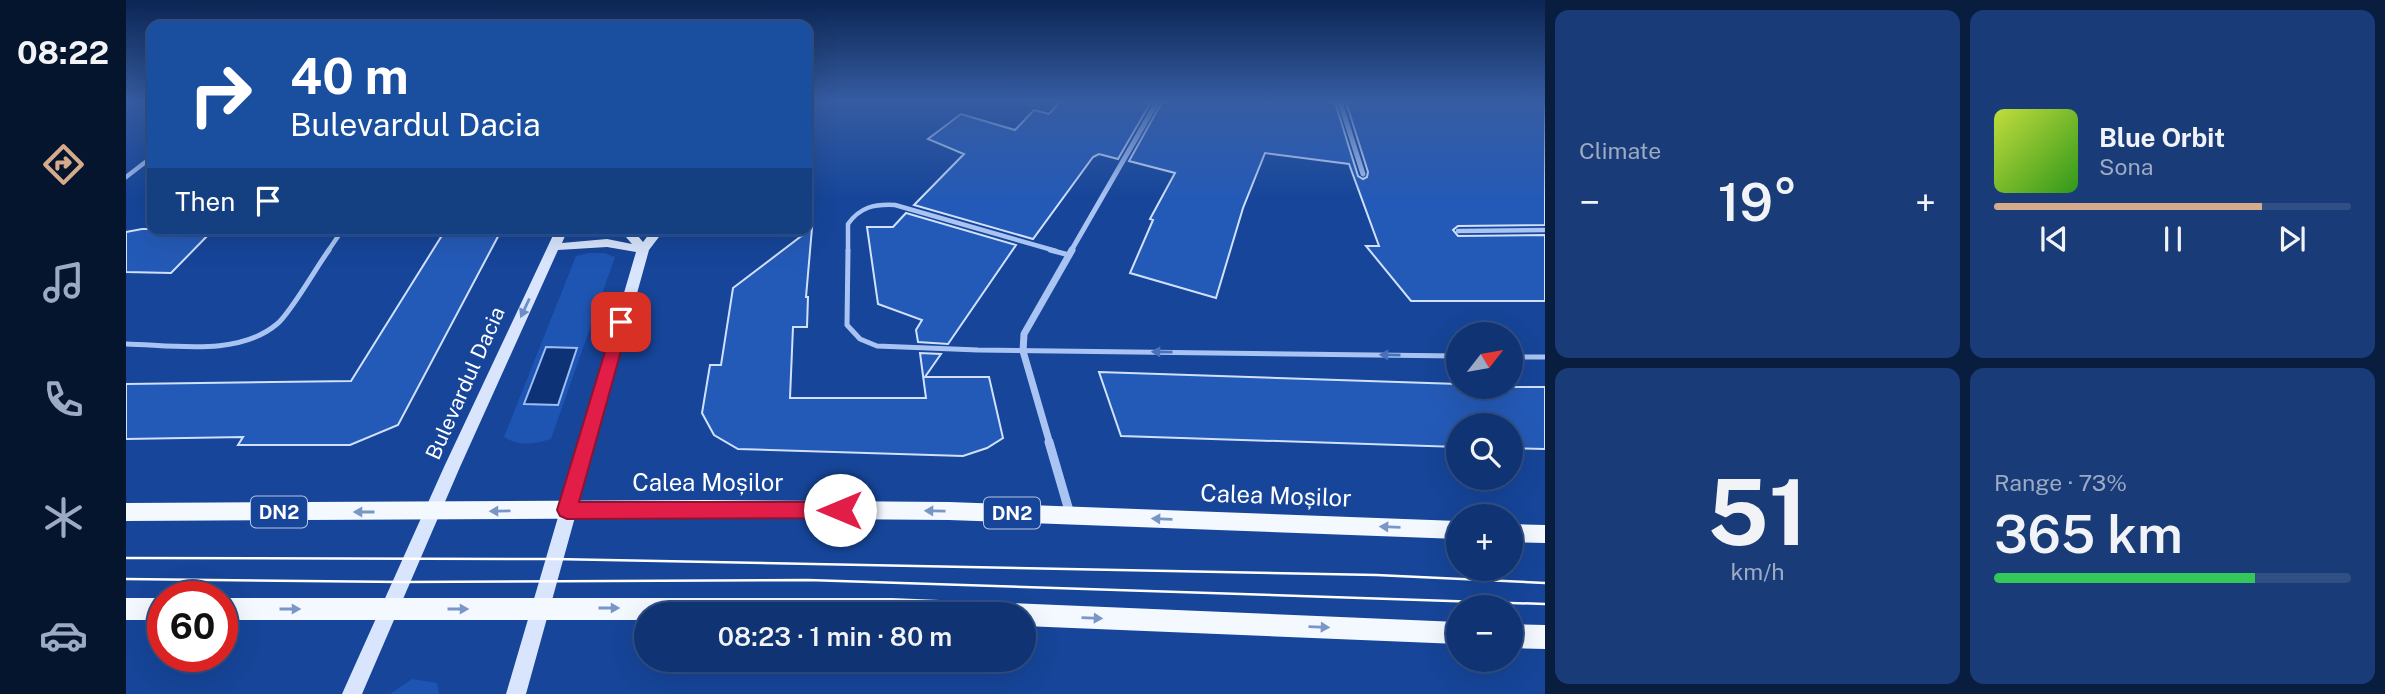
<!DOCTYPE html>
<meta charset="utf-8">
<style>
body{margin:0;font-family:"Public Sans",sans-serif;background:#193c78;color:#f1f3f6;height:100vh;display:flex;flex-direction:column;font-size:26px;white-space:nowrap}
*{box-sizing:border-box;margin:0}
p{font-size:23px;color:#9caac4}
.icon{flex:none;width:38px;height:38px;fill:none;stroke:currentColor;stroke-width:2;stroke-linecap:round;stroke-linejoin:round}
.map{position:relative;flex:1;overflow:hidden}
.details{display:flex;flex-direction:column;gap:10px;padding:10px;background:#091d3f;width:840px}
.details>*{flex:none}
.top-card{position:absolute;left:21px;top:21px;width:665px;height:214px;border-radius:14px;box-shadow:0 7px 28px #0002,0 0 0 2px #304f85;background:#1a4fa0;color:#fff;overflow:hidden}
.needle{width:46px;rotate:59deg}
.buttons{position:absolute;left:1320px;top:322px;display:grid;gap:14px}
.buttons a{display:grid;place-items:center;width:77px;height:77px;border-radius:50%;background:#103473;box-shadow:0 7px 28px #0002,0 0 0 2px #304f85;font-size:35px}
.speed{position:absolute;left:21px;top:581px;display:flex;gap:14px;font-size:35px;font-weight:700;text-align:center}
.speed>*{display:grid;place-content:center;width:91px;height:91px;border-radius:50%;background:#103473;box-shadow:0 7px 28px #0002,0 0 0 2px #304f85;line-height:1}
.speed .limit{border:10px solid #d22;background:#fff;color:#111}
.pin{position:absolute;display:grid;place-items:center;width:60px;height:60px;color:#fff;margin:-30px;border-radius:14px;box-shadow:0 4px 10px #0006}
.me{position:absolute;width:77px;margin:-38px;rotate:270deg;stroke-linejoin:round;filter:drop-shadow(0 0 5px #0008)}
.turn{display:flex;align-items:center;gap:24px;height:147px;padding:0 28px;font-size:32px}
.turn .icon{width:91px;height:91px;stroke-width:2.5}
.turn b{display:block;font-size:49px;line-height:60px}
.then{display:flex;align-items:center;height:66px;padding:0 28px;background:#0003;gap:14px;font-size:26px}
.big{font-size:52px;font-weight:600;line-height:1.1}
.details .widget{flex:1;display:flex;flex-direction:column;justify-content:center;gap:10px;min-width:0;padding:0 24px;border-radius:14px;background:#193c78}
.details .dial{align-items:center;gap:0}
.dial b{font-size:91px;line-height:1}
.song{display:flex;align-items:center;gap:21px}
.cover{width:84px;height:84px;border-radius:10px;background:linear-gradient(135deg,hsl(70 70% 55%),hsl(110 70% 35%))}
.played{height:7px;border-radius:4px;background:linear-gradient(90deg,#d6ab8b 75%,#304f85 75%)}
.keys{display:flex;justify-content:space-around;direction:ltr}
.heat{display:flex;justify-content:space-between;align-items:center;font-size:38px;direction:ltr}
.charge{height:10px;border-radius:5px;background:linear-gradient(90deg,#34c759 73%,#304f85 0)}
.details .tiles{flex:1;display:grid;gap:10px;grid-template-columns:repeat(2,1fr)}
.trip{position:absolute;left:508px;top:602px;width:402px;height:70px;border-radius:35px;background:#103473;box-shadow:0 7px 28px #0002,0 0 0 2px #304f85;font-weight:600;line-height:70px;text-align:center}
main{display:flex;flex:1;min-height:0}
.tabs{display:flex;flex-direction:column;width:126px;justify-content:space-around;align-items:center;background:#06152e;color:#9caac4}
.tabs .icon{width:49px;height:49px}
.tabs .on{color:#d6ab8b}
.tabs b{font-size:32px;color:#f1f3f6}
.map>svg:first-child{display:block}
</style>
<main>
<nav class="tabs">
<b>08:22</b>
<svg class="icon on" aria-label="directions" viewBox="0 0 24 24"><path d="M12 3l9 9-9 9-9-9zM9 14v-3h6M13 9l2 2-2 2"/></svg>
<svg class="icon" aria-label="music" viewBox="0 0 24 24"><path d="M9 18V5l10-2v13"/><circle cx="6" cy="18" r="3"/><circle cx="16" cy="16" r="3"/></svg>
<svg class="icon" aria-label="phone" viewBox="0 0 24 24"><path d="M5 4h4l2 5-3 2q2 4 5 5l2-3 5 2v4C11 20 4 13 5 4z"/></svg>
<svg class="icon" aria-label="climate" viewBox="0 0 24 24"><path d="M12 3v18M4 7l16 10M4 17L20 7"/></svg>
<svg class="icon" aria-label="car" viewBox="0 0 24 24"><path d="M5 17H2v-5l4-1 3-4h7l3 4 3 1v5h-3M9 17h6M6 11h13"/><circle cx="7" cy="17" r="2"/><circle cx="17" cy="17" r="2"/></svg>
</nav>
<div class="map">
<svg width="1419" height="694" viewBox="0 0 1419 694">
<rect width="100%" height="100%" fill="#164599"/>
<path fill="#1e55b2" d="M463,253H479L489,257L425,439C408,444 394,447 378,437L450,256Z
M286,679L311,683L313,694H264Z"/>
<path fill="#0e3276" stroke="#9cbef5" stroke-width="2" d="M420,347L451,348L432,405L398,404Z"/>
<path fill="#245ab7" stroke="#d1e1fc" stroke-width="2" d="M934,102H1025L992,159L973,154L967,157L907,239L788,205L838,154L802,139L835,114L889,130L908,110L923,114Z
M1036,102H1209L1232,176L1237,179L1241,177L1242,172L1220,102H1419V225L1332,226L1327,230L1332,236L1419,235V301H1285L1240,246H1253L1223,164L1139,153L1117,208L1090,298L1004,273L1027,220L1024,219L1049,173L1003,161Z
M780,213L890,245L822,344L792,342L790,330L796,320L752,304L741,227H767Z
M686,228L680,297H682L681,327H667L664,398H800L794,353L815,354L799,377H863L877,438L861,448L837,456L612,449L588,435L576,413L584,365H595L607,288Z
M16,229H88L45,273L0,272V232Z
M320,229H376L272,425L224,445H112L117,437L0,439V384L225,381Z
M973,372L1332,384V387H1419V449L1384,448V425H1332V447L995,436Z"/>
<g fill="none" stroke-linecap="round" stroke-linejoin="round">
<path stroke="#a9c4f2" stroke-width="4.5" d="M0,177L26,157
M1332,231L1419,230
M202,251L217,229
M722,251V224C734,207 748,204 769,205L930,251"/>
<path stroke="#a9c4f2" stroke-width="5" d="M722,250L721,325L734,339L751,346L852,350L1332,356
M924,250L943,255
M0,344C47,345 112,357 151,324C164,314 191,266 203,250
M1384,357H1419"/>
<path stroke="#a9c4f2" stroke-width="5" d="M1214,102L1237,174
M945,251L1031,102"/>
<path stroke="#a9c4f2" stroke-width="7" d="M924,444L897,351L898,334L946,250"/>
<path stroke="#a9c4f2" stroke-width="9" d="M923,442L944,514"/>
<path fill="#d8e5fc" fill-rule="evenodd" d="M430,229H442L436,243L481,239L506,244L493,229H506L517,242L527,229H539L523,250L400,694H380L510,252L481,247L432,250L334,467L236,694H216L318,467Z"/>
<path fill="#f4f8ff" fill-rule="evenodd" d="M579,500L823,502L1332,521V539L823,520L579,518L0,521V503Z
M1384,524L1419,525V543L1384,542Z
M0,598H37V620H0Z
M96,598H766L1332,622V644L898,626V614H520V620H96Z
M1384,624L1419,625V649L1384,648Z"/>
<path stroke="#fff" stroke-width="2.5" d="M0,558L428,559L1250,575L1419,583
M0,579L276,582L682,580L1419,604"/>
</g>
<defs><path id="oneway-solid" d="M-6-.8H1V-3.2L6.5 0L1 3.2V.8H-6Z" transform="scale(1.75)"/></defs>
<use fill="#6d8dc6" href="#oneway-solid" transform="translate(399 308) rotate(115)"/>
<g fill="#4971b8">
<use href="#oneway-solid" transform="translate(1036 352) rotate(-179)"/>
<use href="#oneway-solid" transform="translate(1264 355) rotate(-179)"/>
</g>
<g fill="#7a96c7">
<use href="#oneway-solid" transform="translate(374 511) rotate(179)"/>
<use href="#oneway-solid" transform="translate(809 511) rotate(-179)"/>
<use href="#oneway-solid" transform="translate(238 512) rotate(180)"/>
<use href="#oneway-solid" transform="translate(1036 519) rotate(-178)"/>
<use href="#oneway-solid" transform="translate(1264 527) rotate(-178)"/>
<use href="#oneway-solid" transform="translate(483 608)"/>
<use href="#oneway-solid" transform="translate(164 609)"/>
<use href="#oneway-solid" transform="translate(332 609)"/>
<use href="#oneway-solid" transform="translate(966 618) rotate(2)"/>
<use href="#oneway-solid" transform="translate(1193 627) rotate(2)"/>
</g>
<linearGradient id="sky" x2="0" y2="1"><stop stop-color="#0c2654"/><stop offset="0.51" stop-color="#365ca2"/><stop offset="1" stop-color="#365ca2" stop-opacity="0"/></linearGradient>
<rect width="1419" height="199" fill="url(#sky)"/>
<path fill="#e11d48" stroke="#92132f" stroke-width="2" d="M495,317L503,322L453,502H714L721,505L724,510L721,516L714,518L441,519L434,516L431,510L488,322Z"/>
<g text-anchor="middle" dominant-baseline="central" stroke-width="7" stroke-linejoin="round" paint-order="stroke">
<g fill="#164599" stroke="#b9c7e0" stroke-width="2">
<rect x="125" y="496.5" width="56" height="31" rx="5"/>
<rect x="858" y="497.5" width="56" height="31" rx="5"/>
</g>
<g font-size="19" font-weight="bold" fill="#fff">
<text x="153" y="512">DN2</text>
<text x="886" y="513">DN2</text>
</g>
<g font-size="21" fill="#fff" stroke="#164599">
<text transform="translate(339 383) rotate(-66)">Bulevardul Dacia</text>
</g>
<g font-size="24" fill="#fff" stroke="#164599">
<text x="582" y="482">Calea Moșilor</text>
<text transform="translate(1150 495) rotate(2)">Calea Moșilor</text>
</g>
</g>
</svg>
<div class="buttons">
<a><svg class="needle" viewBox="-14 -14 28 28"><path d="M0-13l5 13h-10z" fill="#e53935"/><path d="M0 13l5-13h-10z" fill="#9caac4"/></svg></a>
<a><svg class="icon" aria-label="search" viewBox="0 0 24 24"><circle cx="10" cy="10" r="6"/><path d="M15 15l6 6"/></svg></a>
<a>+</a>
<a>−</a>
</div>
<div class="speed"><div class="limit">60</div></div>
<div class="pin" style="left:495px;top:322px;background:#d93025"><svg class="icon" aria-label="arrive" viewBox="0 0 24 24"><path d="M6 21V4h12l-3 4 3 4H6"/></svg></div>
<svg class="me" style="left:714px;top:510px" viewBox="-20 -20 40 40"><circle r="19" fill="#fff"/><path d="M0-13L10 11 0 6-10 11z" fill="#e11d48"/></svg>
<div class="trip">08:23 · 1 min · 80 m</div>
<div class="top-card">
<div class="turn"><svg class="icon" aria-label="right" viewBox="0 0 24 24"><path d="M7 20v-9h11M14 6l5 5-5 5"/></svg><div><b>40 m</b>Bulevardul Dacia</div></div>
<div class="then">Then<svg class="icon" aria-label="arrive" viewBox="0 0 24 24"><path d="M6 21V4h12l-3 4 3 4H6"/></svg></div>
</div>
</div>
<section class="details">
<div class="tiles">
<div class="widget"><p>Climate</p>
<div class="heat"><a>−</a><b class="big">19°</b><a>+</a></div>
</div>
<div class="widget">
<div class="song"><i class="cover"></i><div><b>Blue Orbit</b><p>Sona</p></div></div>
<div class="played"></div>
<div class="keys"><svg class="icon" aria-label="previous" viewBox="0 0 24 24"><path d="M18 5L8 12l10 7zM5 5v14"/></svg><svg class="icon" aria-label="pause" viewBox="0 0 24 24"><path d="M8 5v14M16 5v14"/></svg><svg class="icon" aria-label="next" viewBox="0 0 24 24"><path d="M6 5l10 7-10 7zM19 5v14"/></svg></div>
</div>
<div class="widget dial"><b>51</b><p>km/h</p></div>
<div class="widget"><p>Range · 73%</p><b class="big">365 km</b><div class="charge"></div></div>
</div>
</section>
</main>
